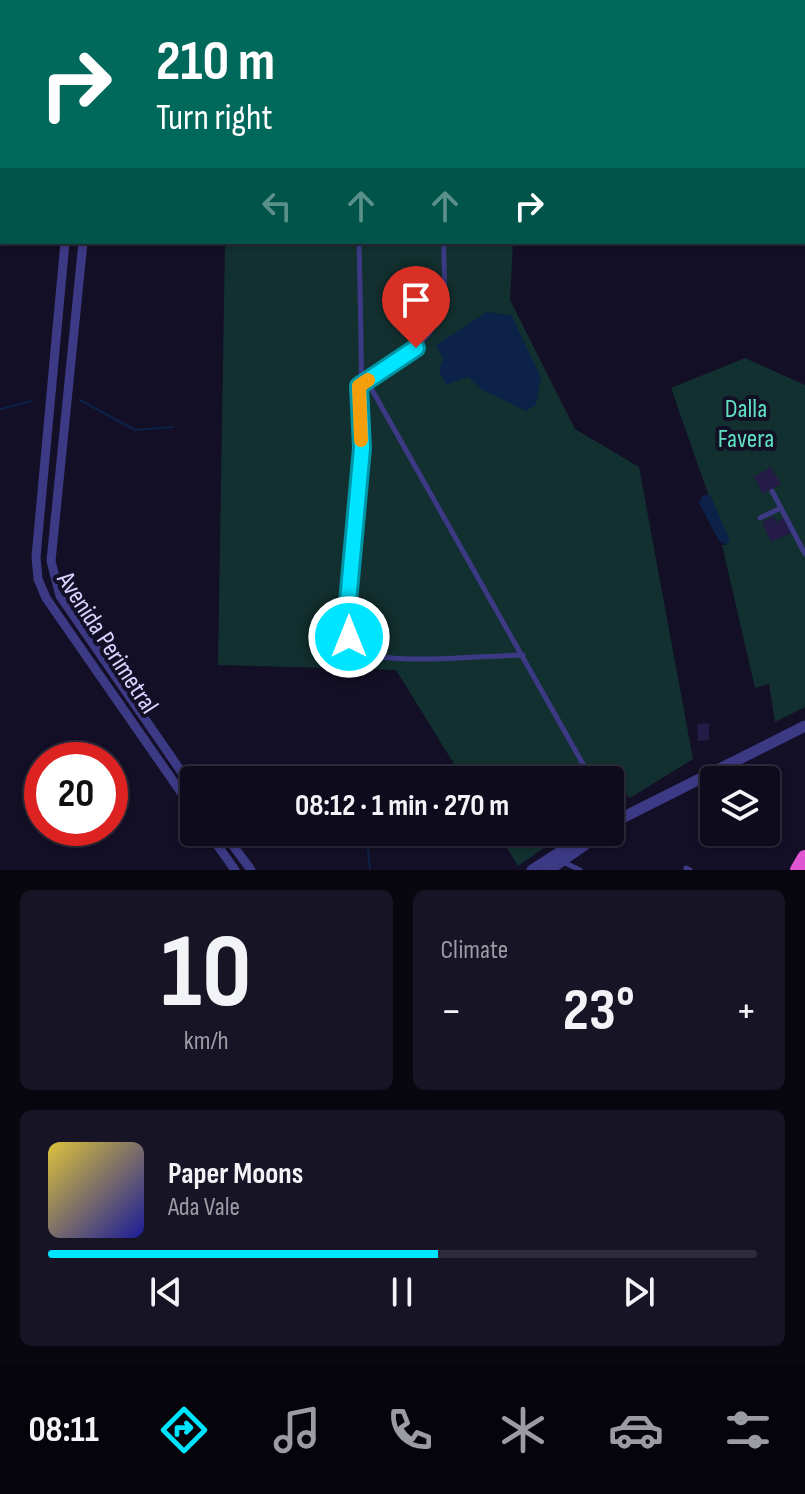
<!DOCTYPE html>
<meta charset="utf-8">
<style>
body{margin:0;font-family:"Sofia Sans Condensed",sans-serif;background:#171425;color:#f1f3f6;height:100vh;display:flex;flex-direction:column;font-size:30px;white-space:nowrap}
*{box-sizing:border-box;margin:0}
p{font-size:26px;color:#9b9ba3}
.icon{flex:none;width:44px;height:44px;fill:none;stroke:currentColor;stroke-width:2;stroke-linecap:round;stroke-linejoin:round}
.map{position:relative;height:870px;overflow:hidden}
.sheet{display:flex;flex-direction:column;gap:20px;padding:20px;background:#08060f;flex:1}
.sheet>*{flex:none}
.hud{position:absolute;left:0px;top:0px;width:806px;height:244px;box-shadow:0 2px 6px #0004,0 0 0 2px #2e2b3b;background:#00695c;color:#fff;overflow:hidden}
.tools{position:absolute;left:700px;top:766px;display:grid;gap:16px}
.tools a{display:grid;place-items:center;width:80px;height:80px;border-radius:8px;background:#0e0b1c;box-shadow:0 2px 6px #0004,0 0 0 2px #2e2b3b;font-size:40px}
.speed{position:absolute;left:24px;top:742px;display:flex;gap:16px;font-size:40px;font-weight:700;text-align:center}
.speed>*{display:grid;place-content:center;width:104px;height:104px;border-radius:50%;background:#0e0b1c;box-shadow:0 2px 6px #0004,0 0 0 2px #2e2b3b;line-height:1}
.speed .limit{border:12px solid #d22;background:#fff;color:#111}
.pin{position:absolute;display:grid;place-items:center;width:68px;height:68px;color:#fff;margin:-82px -34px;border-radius:50% 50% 50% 0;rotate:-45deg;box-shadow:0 0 8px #0007}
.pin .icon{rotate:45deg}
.me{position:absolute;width:88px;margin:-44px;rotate:0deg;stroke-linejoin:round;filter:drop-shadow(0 0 6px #0008)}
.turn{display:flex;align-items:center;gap:28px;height:168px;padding:0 24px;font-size:36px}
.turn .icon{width:104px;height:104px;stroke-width:2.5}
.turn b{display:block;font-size:56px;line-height:68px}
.lanes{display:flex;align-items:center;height:76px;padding:0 24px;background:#0003;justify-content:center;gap:40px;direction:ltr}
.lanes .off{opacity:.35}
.big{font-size:60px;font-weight:700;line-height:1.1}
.sheet .widget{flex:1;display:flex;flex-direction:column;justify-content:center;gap:12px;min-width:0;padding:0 28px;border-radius:12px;background:#171425}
.sheet .dial{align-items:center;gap:0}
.dial b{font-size:104px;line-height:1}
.song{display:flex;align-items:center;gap:24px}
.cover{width:96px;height:96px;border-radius:12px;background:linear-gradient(135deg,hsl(50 70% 55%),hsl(240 70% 35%))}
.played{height:8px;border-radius:4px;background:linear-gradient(90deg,#00e5ff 55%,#2e2b3b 55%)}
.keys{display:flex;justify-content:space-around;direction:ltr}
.heat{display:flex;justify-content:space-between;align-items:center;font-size:44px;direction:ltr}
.sheet .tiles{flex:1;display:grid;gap:20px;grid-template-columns:1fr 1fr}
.widget:last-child{grid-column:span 2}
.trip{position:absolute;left:180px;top:766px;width:444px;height:80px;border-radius:8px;background:#0e0b1c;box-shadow:0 2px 6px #0004,0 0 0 2px #2e2b3b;font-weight:700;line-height:80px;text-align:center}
.tab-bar{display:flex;height:128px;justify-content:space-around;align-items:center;background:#06040b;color:#9b9ba3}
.tab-bar .icon{width:56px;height:56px}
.tab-bar .on{color:#00e5ff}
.tab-bar b{font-size:36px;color:#f1f3f6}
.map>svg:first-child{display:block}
</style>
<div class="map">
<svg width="805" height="870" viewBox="0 0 805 870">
<rect width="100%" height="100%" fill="#130f26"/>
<path fill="#12302f" d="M229,0H767L768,2H229Z
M225,242H513L510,300L575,429L639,467L693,759L630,798L603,774L596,780H464L396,670L218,665Z
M745,358L805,385V707L775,722L769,684L755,688L722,545H726L671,388Z
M497,832H567L518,866Z"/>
<path fill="#0c2248" d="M487,312L511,315L541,377L536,405L526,411L482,390L468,377L446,385L439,371L443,359L436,345Z
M703,495H710L730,540L726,545L719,541L699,503Z"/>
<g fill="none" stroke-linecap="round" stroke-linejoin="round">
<path stroke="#0c2248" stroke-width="2" d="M80,400L135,430L173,427
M0,409L32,401
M368,849L370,870"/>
<path stroke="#0c2248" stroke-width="14" d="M574,0L578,2
M804,27H805"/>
</g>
<path fill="#241b47" d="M771,467L781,484L763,494L754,477Z
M774,516L776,522L784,518L791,533L771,542L762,522Z
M709,723V740L698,741L697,724Z"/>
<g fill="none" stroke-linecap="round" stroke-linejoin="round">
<path stroke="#3d3a85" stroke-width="5" d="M359,242C361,341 365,441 355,539C352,566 336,633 360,650C383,667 490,655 523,655
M367,381C396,362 433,344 442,306C447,287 443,262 444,242
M360,386L367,381L592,780
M772,491L805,554
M760,518L781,508
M610,808L618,821
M563,862L580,870
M686,868L690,870"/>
<path stroke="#3d3a85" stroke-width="9" d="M87,2V0
M106,2V0
M65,242L36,557L38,579L46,598L194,811
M83,242L51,561L60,596L194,790
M208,832L235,870
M223,832L251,870"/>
<path stroke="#3d3a85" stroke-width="11" d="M610,824L805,726
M532,870L591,832
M549,870L603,832"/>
<path stroke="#e055d1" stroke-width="16" d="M798,870L805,858"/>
</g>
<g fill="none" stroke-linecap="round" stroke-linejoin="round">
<defs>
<path id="route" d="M349,637L348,602L362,448L359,386L416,348"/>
</defs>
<use href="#route" stroke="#0095a6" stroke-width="20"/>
<use href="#route" stroke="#00e5ff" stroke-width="14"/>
<path stroke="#f59e0b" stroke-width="14" d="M361,440L359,386L368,380"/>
</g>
<g text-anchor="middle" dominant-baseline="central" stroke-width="8" stroke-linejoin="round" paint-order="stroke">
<g font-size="26" fill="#5fe0c0" stroke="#130f26">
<text x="746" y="409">Dalla<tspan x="746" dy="30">Favera</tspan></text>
</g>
<g font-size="26" fill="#d9d4ff" stroke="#130f26">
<text transform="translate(107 643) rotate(57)">Avenida Perimetral</text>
</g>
</g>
</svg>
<div class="tools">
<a><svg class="icon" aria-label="layers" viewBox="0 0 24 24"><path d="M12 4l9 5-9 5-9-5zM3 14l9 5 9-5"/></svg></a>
</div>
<div class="speed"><div class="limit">20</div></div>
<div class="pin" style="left:416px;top:348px;background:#d93025"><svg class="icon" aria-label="arrive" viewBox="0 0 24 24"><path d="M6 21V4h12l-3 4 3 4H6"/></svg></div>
<svg class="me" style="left:349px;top:637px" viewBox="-20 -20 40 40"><circle r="17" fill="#00e5ff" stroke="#fff" stroke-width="3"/><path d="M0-11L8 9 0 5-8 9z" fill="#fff"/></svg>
<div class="trip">08:12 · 1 min · 270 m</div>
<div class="hud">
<div class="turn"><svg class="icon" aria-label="right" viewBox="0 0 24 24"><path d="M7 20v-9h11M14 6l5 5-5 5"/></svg><div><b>210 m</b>Turn right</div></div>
<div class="lanes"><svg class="icon off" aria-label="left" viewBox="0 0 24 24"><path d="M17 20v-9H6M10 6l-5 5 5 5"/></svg><svg class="icon off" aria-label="ahead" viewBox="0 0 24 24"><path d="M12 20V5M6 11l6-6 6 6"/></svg><svg class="icon off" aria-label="ahead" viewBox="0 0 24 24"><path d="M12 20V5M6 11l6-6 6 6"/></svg><svg class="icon" aria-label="right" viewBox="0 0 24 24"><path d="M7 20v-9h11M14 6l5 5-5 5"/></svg></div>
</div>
</div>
<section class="sheet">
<div class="tiles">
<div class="widget dial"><b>10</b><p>km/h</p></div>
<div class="widget"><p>Climate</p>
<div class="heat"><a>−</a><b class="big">23°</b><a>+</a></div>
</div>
<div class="widget">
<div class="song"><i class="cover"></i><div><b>Paper Moons</b><p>Ada Vale</p></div></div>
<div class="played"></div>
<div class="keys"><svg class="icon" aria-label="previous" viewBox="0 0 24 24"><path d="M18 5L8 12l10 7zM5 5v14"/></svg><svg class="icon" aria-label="pause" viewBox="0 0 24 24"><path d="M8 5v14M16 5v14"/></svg><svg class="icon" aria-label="next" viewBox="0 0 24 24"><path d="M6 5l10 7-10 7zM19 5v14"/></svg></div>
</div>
</div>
</section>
<nav class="tab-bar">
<b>08:11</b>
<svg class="icon on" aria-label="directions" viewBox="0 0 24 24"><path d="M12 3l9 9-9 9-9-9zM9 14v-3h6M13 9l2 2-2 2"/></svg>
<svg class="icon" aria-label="music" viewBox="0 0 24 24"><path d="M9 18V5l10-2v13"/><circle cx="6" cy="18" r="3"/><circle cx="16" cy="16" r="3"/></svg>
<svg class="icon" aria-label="phone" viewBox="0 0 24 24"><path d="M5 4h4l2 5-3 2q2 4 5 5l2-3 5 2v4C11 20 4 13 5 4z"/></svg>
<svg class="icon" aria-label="climate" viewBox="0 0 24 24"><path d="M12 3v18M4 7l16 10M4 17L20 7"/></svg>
<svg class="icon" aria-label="car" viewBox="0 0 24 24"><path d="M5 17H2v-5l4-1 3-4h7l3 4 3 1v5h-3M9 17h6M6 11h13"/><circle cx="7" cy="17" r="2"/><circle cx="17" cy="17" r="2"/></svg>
<svg class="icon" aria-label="filters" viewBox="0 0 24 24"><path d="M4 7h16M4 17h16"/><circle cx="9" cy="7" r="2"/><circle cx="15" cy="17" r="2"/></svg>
</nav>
